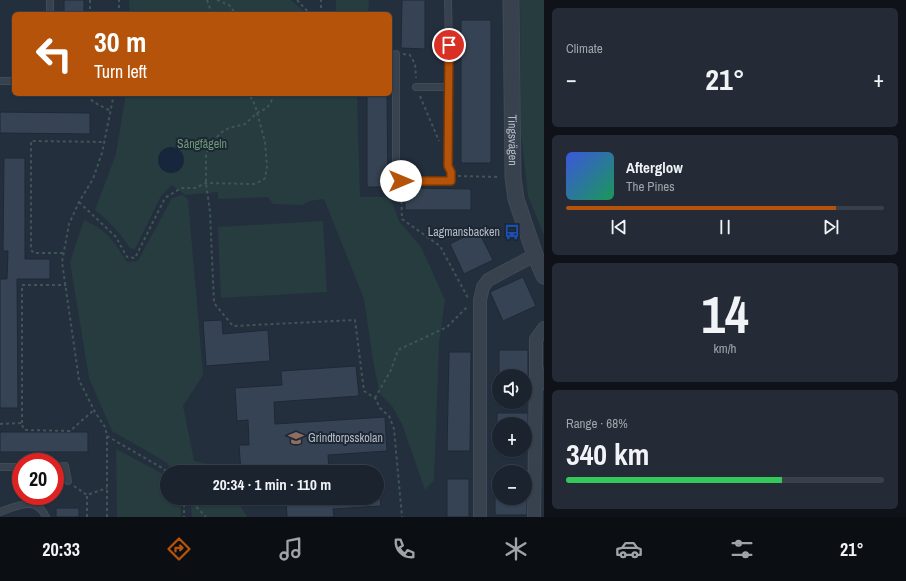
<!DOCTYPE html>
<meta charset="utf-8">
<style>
body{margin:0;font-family:"Archivo Narrow",sans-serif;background:#242b36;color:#f1f3f6;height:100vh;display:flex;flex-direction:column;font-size:15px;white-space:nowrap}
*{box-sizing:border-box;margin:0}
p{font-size:13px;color:#a0a4aa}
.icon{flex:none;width:22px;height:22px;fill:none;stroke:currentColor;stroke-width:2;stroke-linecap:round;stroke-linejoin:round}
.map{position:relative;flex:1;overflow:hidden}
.sheet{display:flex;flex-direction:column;gap:8px;padding:8px;background:#0f1319;width:362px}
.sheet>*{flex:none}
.top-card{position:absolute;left:12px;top:12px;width:380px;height:84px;border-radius:6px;box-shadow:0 1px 3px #0004,0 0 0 1px #39404a;background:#b45309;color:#fff;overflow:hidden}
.fabs{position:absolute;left:492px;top:369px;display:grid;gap:8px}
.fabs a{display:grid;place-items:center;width:40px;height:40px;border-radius:50%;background:#1b232e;box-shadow:0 1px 3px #0004,0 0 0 1px #39404a;font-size:20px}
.speed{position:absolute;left:12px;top:453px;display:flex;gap:8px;font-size:20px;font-weight:700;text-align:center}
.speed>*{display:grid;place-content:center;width:52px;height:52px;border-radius:50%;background:#1b232e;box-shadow:0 1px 3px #0004,0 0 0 1px #39404a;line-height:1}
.speed .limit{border:6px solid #d22;background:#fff;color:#111}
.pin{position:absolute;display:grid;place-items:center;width:34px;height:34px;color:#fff;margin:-17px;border:2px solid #fff;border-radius:50%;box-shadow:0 1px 4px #0007}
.me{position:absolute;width:44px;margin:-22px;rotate:90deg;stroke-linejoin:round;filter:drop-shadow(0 0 3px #0008)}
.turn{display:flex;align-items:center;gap:14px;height:84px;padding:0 16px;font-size:18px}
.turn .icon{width:52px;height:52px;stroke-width:2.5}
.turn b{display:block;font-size:28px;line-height:34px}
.big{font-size:30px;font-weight:700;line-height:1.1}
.sheet .tile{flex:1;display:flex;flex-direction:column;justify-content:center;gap:6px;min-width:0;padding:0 14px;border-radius:6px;background:#242b36}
.sheet .dial{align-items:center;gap:0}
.dial b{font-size:52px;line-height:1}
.song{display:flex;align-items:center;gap:12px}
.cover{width:48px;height:48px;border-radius:6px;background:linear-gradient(135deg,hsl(230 70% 55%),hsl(150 70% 35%))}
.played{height:4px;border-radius:2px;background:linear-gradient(90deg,#b45309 85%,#39404a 85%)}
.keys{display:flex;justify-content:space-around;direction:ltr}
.heat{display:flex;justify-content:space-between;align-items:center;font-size:22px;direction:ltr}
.charge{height:6px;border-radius:3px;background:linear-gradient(90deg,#34c759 68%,#39404a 0)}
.trip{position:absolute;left:160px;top:465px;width:224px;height:40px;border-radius:20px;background:#1b232e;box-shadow:0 1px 3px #0004,0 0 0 1px #39404a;font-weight:700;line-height:40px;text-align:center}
.tab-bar{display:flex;height:64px;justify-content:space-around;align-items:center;background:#0b0e12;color:#a0a4aa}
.tab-bar .icon{width:28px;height:28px}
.tab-bar .on{color:#b45309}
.tab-bar b{font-size:18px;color:#f1f3f6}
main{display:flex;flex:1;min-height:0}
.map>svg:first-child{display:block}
</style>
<main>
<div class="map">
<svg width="544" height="517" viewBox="0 0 544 517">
<rect width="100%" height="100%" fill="#242f3e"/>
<path fill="#263c3f" d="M129,0H291L307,14H130Z
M336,0H369L368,14H336Z
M520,0H544V235L528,196L521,134Z
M126,94H357L360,197H390L399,221L421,247L445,300L439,344L434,480L425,490L402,424L392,406L380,394L374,367L364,299L324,199L309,201L302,205L273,204L268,197L218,199V192L185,195L172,185L161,196L135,249L130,248C120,233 109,221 95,210L116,154Z
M182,195L188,199L203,375L183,406L194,461L213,465L218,472H174L166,462L112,431L89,378L70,262L84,220C108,231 113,240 127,262L138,261L172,198Z
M323,221L327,292L221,298L218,227Z
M116,449L161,473L167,482V498H179L180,501L181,517H117Z
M190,498H236L247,517H192Z"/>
<path fill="#17263c" d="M158 160a13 13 0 1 1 26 0a13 13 0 1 1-26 0Z"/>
<path fill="#364354" stroke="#1f2835" d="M64,0H84V14H64Z
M402,0H425V49L401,48Z
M461,20H491V163H461V50L465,48V45L464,41L461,40Z
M367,94H387L388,187H367Z
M0,112L90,113V134L0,133Z
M4,158H25V259H50V279H17L18,408H0V279H7L8,251H3Z
M405,188L471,189V210H405Z
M478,230L493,260L464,274L450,244Z
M523,277L536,306L503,321L490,292Z
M222,320L223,334L268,330L270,361L206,366L203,321Z
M499,350H528V376H499Z
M449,352H471L470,451H447Z
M356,366L359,396L274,402L275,424L385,417L387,451L328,455L329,472H241L239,445H249L248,420L237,421L235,388L282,385L281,371Z
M497,413H528V424H497Z
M0,432H88V452H0Z
M447,479H469V517H447Z
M286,498H380L381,506L333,509L334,517H287Z
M495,498H527V515H495Z
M56,508H79V517H56Z"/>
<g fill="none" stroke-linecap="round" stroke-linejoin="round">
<defs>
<path id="service" d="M50,0V14
M448,0L449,45H461
M396,54V175L401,181H451V172L448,166L449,87
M0,81H14
M416,87H449V45
M0,467H21
M55,467L65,466L68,481
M0,512C17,506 36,495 46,517"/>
<path id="minor" d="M544,328L536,339V368L544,383
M480,517V300L483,287L488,280L535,255
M534,517L536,368"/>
<g id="tertiary">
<path id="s1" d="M511,0L513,177L516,199L535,255L544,276"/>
</g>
</defs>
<use href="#service" stroke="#414a57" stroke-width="8"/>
<use href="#minor" stroke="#414a57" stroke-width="14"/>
<use href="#tertiary" stroke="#414a57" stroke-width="17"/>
<path stroke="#3f5557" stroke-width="2" stroke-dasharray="3 3" stroke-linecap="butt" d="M90,0V14
M207,0L212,14
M217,0L229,5L236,14
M297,0L310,14
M119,14V0
M321,14V0
M403,54L410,55L415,64L416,78
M90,94V99L97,104L111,111
M274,94L271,102L267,108L257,113L245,124L229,128L222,132L213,141L206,154V183L210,212L214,303L233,326L355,320L364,391L375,398L380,408L389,416L394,429L402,517
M420,96L439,141
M186,137L207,149
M458,176L500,177
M401,189L402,219L440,246L468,298
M79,202L116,237L127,257L135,258L165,198L181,188H195L206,183L254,184L263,180L265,178L267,167L265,142L255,105L249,94
M63,253H34L31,250V141L104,142
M375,398L391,370L398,350L447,327L468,306
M22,423V285H66
M0,424L22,423L23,428L25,430L70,431L94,410
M107,436L164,469L167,473
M74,486L87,495L107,488
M184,498V517
M188,498L206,517
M87,517V495
M107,517V436L105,427L95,412L79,380L62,262L69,224L79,202L93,179L102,153L114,94"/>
<use href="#service" stroke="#38414e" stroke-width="6"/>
<use href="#minor" stroke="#38414e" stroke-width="12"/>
<use href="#tertiary" stroke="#38414e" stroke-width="15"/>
</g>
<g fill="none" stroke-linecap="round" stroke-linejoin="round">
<defs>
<path id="route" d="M401,181H451V172L448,166L449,45"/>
</defs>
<use href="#route" stroke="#753606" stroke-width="10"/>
<use href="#route" stroke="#b45309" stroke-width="7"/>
</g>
<defs>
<symbol id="bus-bare" viewBox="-9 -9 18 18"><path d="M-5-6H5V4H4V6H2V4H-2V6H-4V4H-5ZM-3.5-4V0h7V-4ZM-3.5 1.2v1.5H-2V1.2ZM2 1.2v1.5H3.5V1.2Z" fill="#1a4fb4" stroke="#1d2633" stroke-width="2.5" paint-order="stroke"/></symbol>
<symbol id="school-bare" viewBox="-9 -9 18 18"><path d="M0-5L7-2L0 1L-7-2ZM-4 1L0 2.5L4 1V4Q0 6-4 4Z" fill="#8d6e63" stroke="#1d2633" stroke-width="2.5" paint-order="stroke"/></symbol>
</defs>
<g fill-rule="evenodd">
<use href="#bus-bare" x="501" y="221" width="22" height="22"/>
<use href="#school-bare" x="285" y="427" width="22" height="22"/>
</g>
<g text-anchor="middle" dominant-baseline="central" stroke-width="4" stroke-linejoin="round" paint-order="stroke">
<g font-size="12" fill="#b4bcc9" stroke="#1d2633">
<text stroke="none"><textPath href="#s1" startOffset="140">Tingsvägen</textPath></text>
</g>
<g font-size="12" fill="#6b9a76" stroke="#1d2633">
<text x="202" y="144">Sångfågeln</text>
</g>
<g font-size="12" fill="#b4bcc9" stroke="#1d2633" text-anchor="end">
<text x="500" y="232">Lagmansbacken</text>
<text x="308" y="438" text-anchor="start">Grindtorpsskolan</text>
</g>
</g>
</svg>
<div class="fabs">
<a><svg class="icon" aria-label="sound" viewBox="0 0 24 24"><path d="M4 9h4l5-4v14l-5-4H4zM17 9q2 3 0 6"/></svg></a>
<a>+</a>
<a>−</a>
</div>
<div class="speed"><div class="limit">20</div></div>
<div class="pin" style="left:449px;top:45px;background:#d93025"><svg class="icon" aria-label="arrive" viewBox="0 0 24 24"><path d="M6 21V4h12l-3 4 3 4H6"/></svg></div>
<svg class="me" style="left:401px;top:181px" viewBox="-20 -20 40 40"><circle r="19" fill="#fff"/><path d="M0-13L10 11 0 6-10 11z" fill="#b45309"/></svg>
<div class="trip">20:34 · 1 min · 110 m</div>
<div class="top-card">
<div class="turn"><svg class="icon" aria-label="left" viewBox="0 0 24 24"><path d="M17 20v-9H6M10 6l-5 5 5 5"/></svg><div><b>30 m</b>Turn left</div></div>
</div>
</div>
<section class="sheet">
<div class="tile"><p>Climate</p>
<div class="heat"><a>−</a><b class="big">21°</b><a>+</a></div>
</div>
<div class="tile">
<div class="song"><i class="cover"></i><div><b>Afterglow</b><p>The Pines</p></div></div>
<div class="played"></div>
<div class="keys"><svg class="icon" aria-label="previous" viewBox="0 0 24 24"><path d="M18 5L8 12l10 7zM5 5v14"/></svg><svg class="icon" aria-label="pause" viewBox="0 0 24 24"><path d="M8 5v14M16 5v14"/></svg><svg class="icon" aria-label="next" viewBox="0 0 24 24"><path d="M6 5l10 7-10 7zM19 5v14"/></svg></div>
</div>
<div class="tile dial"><b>14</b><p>km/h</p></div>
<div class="tile"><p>Range · 68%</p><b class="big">340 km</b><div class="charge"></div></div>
</section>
</main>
<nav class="tab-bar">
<b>20:33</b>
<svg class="icon on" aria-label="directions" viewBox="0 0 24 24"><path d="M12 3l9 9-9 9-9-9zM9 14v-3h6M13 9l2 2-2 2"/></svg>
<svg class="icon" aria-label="music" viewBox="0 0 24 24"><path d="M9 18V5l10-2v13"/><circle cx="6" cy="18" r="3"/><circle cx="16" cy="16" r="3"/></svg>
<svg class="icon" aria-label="phone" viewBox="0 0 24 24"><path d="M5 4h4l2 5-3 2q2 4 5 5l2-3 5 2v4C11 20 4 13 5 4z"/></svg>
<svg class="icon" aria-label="climate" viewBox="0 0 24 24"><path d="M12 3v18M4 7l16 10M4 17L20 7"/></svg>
<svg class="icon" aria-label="car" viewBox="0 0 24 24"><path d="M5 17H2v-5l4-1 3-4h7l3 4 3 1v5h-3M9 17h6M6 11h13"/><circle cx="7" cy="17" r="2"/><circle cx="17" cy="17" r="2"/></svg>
<svg class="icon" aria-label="filters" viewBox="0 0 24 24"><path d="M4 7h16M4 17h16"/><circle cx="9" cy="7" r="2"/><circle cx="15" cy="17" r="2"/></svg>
<b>21°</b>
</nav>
